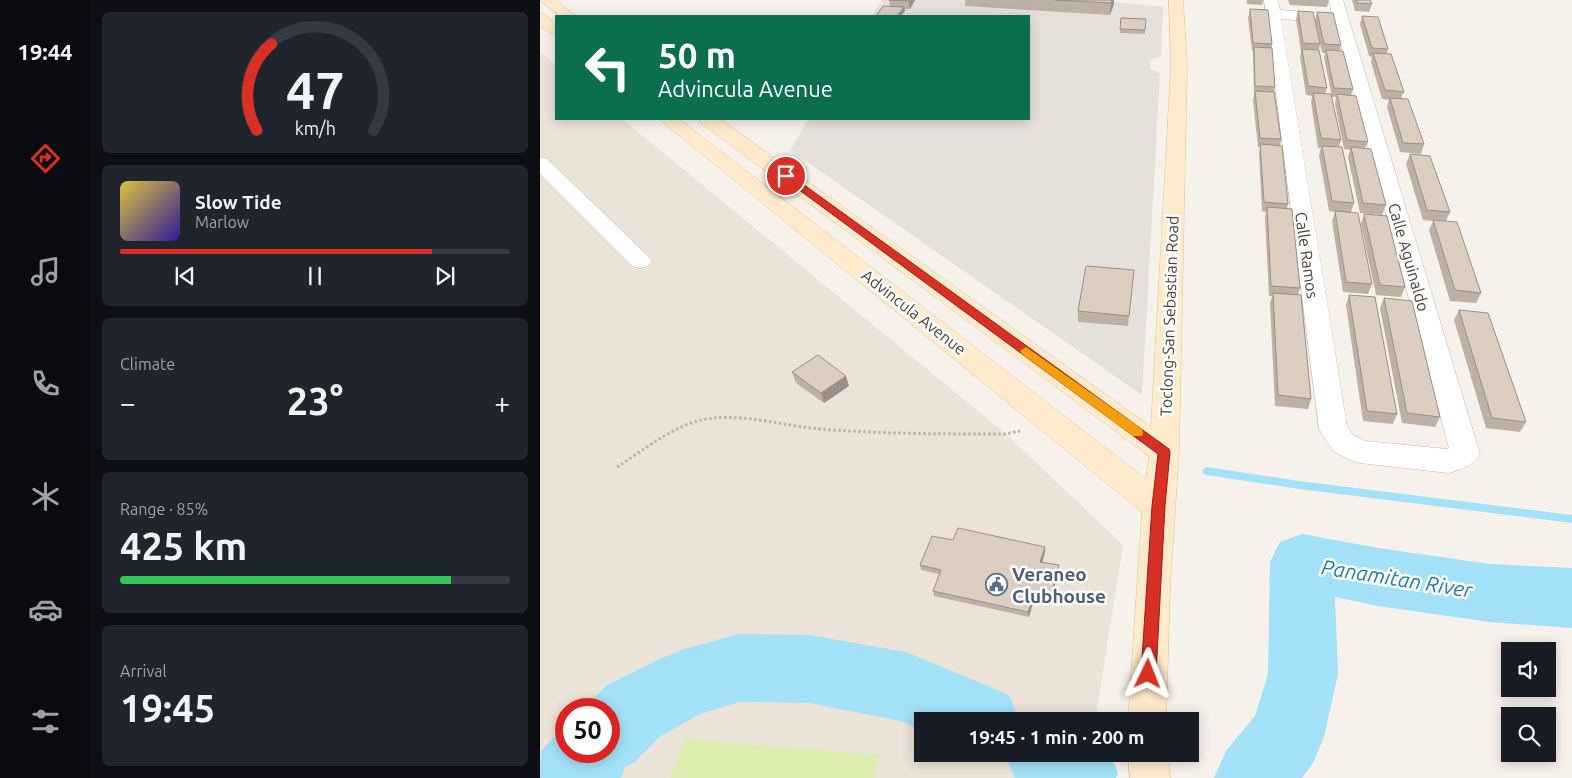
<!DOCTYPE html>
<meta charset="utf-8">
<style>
body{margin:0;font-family:Ubuntu,sans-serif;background:#20242c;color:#f1f3f6;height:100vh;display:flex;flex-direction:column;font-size:19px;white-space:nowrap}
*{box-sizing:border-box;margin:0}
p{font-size:16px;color:#9ea1a6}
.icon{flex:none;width:28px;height:28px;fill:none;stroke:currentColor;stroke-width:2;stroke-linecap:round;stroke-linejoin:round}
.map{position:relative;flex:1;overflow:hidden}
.side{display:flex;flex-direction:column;gap:12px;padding:12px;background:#0d0f14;width:450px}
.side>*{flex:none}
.guide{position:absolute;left:15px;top:15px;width:475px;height:105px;border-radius:0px;box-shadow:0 2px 12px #0003;background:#0b6e4f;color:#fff;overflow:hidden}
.fabs{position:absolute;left:961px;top:642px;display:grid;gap:10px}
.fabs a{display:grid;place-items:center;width:55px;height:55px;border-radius:0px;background:#171b24;box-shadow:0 2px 12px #0003;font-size:25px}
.speed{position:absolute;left:15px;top:698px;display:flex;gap:10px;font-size:25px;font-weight:700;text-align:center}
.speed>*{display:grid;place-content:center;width:65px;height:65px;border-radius:50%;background:#171b24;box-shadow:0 2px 12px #0003;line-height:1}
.speed .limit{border:8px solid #d22;background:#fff;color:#111}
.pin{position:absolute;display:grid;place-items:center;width:42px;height:42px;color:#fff;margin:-21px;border:2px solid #fff;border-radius:50%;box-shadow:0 1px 5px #0007}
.me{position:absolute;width:55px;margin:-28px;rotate:2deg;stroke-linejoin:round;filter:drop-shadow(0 0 4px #0008)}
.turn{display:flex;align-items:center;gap:18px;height:105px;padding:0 20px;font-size:22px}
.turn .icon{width:65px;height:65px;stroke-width:2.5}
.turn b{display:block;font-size:35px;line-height:42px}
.big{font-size:38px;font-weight:700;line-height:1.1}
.side .widget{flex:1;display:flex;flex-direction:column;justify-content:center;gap:8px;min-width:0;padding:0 18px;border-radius:8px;background:#20242c}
.side .dial{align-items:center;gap:0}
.dial svg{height:130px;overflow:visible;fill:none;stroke:#363941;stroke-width:7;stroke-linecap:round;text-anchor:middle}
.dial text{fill:#f1f3f6;stroke:none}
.song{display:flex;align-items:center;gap:15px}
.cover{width:60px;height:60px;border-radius:8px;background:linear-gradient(135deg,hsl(50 70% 55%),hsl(250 70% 35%))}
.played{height:5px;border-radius:2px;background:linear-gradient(90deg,#d93025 80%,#363941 80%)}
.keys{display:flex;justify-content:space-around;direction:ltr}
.heat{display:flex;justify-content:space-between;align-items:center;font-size:28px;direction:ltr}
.charge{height:8px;border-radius:4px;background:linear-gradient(90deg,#34c759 85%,#363941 0)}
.trip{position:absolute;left:374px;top:712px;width:285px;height:50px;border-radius:0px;background:#171b24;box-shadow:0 2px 12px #0003;font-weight:700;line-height:50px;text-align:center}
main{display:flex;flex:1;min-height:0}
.dock{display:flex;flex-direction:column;width:90px;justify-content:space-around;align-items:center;background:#090b0e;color:#9ea1a6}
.dock .icon{width:35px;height:35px}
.dock .selected{color:#d93025}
.dock b{font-size:22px;color:#f1f3f6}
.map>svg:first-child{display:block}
</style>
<main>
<nav class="dock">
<b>19:44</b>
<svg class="icon selected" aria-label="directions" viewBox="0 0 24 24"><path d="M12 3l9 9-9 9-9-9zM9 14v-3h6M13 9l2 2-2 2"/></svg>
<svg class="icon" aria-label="music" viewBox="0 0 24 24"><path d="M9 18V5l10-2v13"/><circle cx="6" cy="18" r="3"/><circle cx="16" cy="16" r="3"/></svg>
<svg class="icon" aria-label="phone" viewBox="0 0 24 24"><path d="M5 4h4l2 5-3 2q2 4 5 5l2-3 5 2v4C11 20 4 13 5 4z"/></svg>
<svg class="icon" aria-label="climate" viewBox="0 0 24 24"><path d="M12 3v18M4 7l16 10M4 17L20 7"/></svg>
<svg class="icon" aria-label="car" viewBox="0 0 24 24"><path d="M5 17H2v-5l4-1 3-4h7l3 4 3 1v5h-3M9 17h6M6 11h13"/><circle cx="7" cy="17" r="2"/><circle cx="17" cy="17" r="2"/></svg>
<svg class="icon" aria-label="filters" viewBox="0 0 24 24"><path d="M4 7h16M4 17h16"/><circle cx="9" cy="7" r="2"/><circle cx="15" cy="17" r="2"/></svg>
</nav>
<section class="side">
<div class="widget dial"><svg viewBox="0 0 100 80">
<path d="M14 69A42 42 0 1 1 86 69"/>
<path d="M14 69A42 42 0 0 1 23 16" stroke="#d93025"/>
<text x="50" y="56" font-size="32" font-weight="700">47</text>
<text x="50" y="72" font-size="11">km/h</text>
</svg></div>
<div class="widget">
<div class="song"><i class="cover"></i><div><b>Slow Tide</b><p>Marlow</p></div></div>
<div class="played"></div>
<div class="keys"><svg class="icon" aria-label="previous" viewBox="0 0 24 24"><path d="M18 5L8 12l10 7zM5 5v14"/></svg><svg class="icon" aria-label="pause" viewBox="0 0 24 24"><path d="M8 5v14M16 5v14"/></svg><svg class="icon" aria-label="next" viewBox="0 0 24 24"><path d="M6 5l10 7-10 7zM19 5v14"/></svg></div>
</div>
<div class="widget"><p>Climate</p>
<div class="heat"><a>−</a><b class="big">23°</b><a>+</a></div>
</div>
<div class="widget"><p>Range · 85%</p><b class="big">425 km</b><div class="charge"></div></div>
<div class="widget"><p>Arrival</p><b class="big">19:45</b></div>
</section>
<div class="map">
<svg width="1032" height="778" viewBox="0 0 1032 778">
<rect width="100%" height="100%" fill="#f6f1ea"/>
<path fill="#ebe2d8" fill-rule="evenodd" d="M0,52L16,65V119H82L466,434L583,545L555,721H382V754H551L550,778H0ZM26,709H69V751H26Z"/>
<path fill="#e6e0db" d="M342,0H555L623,7L621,56L610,60V69L620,73L602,395L250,150L269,119H489V16H332Z"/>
<path fill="#dbeeb0" d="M145,739H146L339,755L334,778H130Z"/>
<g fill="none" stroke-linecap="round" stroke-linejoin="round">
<path fill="#a2e1f7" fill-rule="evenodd" d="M667,467L759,481L1032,515V523L759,489L667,475L664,474L662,471L664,468Z"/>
<path fill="#a2e1f7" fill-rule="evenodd" d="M762,534L838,548L950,564L1032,568V628L950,622L838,606L795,597L798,674L784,737L773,763L762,778H674L686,751L715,716L728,674L730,562L740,542Z
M199,634L269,635L366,652L469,695L480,721H382V731L361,721L269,703L199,702L160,714L119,737L95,762L85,767L81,778H0L1,751L26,725V751H69V709H43L67,685L120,659L145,649Z
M503,716L516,721H490Z
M433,754H453L443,758Z
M465,754H570L578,773L576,778H475Z"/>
<defs>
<path id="street" d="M724,0H738L740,10L792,14L789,0H803L940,454C934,466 921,469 909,473L820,463L810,460L793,451L779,429ZM741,19L795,23L909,448L907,449L825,441L813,435L807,426Z
M0,157L7,159L108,256L112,261L108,266L100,268L92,266L0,174Z"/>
<path id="secondary" d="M0,0H16L36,16H20Z
M629,0H643L647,65L639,452L630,586L626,721H588L602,512L119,119H139L606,479L609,456L161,123L159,119H180L611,427L631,65Z
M0,13L5,15L16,24V36L11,34L0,26Z
M588,754H628L630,778H590Z"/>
</defs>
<use href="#street" stroke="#c3b7ac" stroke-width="1"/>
<use href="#secondary" stroke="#ddc198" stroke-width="1"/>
<path stroke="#c6b19b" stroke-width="3" stroke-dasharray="2.5 2.5" stroke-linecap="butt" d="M77,467C107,448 138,421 174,418C209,415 246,426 280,429C342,434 404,434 466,434L480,431"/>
<use href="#street" fill="#fff" fill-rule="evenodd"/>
<use href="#secondary" fill="#ffebcc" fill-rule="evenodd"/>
</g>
<path fill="#bdb1a6" d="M349,0H375L370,9H364L365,11L350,6Z
M425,0H574V4L570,15L425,6Z
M707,0H723L722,5L707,4Z
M748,0H789L787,7L750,5Z
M812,0H830L832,4L829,12L815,11Z
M710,9L732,44V48L735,87L734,92L741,139L740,146L748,204L747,209L760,288L758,295L771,399L768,409L735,406L730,303L732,296H729L725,217L726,212L722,211L719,154L720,147H718L713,100L714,95L713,55V51H712L708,18Z
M758,11L780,44L779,50L787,88L785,94L801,140L799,147L814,203L811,212L832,284L828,294L803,292L792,221L795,212L789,211L779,155L781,148H778L771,102L772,96L766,95L760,57L761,52L756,19Z
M777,12L801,45L800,50L813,89L811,95L828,142L825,148L846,205L842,215L820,213L808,157L810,150L804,149L795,104L796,97H792L784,58L785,53H782L775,20Z
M822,16L848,49L847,54L864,92L861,98L884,144L881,154L860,152L847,107L849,100L842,99L831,62L832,57L829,56L820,24Z
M581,18L606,19L605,34L580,33Z
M870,154L910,212L906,221L941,293L936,303L910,301L889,230L893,221L883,220L866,164Z
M824,214L865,287L861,297L836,295L821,224Z
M594,270L588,326L538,322V311Z
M809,295L857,414L853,424L823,421L806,305Z
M844,298L900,417L895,427L862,423L840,308Z
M919,310L986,422L980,432L946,428L914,320Z
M252,372L309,386L284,403L256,383Z
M413,540L505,552L502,562L519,570L510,602L494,599L489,617L394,596L393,591L399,574L381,570L380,565Z"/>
<path fill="#9a9087" d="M370,0H375L370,9L369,1Z
M572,0H574V4L570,15L571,3Z
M364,7L365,11L361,16H357Z
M306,376L309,386L284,403L281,393Z
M505,547V552L501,567L500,562Z
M519,565V570L510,602V598Z
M494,594V599L489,617L488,612Z"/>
<path fill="#dccec1" stroke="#9a9087" d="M349,0H370L369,1Z
M515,0H572L571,3Z
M816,0H830L832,4L817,3Z
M343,6L364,7L357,16H336Z
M710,9L728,10L732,44L713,43Z
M758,11L773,12L780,44L763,43Z
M777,12L793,13L801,45L784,44Z
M822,16L838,17L848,49L832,48Z
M581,18L606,19L605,30L580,29Z
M714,47L732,48L735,87L715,86Z
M762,49L779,50L787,88L768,86Z
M786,50L803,51L813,89L794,88Z
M833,53L851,54L864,92L845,90Z
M715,91L734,92L741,139L720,138Z
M773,93L791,94L801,140L781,138Z
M797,94L816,96L828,142L807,140Z
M850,98L868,99L884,144L863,143Z
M720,144L742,146L748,204L724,202Z
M782,146L802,147L814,203L792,201Z
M811,147L831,149L846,205L823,203Z
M870,154L890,156L910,212L887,210Z
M727,207L752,209L760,288L731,286Z
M795,211L818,213L832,284L806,282Z
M824,214L847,216L865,287L840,285Z
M893,220L917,222L941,293L915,290Z
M546,266L594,270L589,316L538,311Z
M733,293L761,295L771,399L738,395Z
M809,295L835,297L857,414L827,411Z
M844,298L872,301L900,417L867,413Z
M919,310L948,313L986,422L952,418Z
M278,355L306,376L281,393L252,372Z
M418,528L505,547L500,562L519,565L510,598L494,594L488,612L393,591L401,570L380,565L392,536L413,540Z"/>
<path fill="#d93025" stroke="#8d1f18" d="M243,174H249L629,449L630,452L625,506L616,674L614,680L608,682L603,680L601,674L612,506L618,454L243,178Z"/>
<path fill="#f59e0b" d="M486,347L602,429L603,433L602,436H593L482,354L480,351Z"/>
<defs>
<symbol id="civic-ring" viewBox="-11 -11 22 22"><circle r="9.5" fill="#fff" stroke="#5c6f8a" stroke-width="1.5"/><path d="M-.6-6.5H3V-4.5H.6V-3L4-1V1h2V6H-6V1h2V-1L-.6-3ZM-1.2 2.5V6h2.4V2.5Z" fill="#5c6f8a"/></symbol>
</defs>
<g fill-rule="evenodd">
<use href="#civic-ring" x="444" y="572" width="25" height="25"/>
</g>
<g text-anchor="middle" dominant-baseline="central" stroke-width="5" stroke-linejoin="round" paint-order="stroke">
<g font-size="16" fill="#4c4137" stroke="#fff">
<text transform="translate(767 255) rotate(82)">Calle Ramos</text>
<text transform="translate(869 257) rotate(74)">Calle Aguinaldo</text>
<text transform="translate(374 312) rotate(38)">Advincula Avenue</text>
<text transform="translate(629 316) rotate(-88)">Toclong-San Sebastian Road</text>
</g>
<g font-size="19" font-weight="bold" fill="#4e5e75" stroke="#fff" text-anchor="start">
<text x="472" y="574">Veraneo<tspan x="472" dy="22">Clubhouse</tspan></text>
</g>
<g font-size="21" font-style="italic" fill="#217c9f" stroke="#fff">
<text transform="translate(857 578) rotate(9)">Panamitan River</text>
</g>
</g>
</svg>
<div class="fabs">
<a><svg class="icon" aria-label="sound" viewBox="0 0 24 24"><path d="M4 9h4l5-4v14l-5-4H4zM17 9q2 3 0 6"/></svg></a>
<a><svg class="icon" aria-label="search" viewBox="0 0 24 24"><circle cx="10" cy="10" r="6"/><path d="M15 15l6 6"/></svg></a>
</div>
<div class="speed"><div class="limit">50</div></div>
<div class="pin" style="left:246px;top:176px;background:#d93025"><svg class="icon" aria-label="arrive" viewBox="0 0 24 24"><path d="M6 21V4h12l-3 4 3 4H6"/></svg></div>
<svg class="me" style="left:608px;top:674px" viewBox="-20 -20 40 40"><path d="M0-17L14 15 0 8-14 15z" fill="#d93025" stroke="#fff" stroke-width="4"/></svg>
<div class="trip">19:45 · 1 min · 200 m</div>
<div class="guide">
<div class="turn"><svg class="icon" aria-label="left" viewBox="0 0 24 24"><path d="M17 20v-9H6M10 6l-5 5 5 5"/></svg><div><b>50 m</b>Advincula Avenue</div></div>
</div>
</div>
</main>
